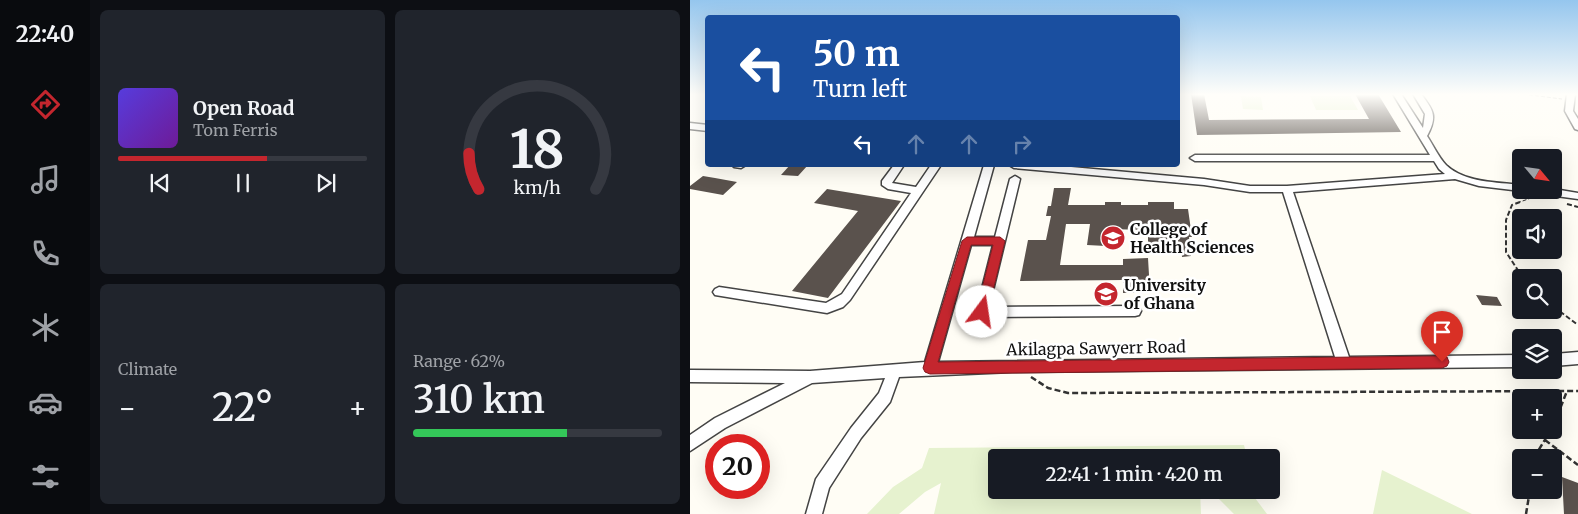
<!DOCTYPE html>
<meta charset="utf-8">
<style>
body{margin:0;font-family:Merriweather,serif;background:#20242c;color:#f1f3f6;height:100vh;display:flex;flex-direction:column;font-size:19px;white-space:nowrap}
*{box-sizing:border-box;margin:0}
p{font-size:16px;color:#9ea1a6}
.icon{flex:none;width:28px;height:28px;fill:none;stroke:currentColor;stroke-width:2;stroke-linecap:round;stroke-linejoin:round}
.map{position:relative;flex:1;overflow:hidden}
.drawer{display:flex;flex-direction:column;gap:10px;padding:10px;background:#0d0f14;width:600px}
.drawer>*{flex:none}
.top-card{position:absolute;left:15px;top:15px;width:475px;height:152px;border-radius:5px;box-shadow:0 5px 20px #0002;background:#1a4fa0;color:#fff;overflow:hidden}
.needle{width:32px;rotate:119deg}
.controls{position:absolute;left:822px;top:149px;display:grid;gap:10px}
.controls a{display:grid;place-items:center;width:50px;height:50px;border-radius:5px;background:#171b24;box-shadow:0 5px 20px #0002;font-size:25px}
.speed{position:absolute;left:15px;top:434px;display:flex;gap:10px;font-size:25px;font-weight:700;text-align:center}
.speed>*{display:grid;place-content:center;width:65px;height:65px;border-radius:50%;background:#171b24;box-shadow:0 5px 20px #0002;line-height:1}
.speed .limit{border:8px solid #d22;background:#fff;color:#111}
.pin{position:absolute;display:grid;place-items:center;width:42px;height:42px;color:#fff;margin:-51px -21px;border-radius:50% 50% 50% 0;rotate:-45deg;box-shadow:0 0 5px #0007}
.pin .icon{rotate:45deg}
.me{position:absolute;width:55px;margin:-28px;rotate:14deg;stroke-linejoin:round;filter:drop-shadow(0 0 4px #0008)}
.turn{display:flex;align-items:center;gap:18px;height:105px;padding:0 25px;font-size:22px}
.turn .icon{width:65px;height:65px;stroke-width:2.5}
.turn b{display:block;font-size:35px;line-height:42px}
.lanes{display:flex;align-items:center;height:48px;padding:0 25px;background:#0003;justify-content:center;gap:25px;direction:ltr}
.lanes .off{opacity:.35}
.big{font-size:38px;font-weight:600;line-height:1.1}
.drawer .tile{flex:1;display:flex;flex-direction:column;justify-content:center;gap:8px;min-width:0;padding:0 18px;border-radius:8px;background:#20242c}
.drawer .dial{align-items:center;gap:0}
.dial svg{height:130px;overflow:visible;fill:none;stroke:#363941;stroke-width:7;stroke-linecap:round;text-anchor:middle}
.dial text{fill:#f1f3f6;stroke:none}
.song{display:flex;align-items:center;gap:15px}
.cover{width:60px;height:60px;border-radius:8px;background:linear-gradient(135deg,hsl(250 70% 55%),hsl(280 70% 35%))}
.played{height:5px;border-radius:2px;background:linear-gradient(90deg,#c4262e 60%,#363941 60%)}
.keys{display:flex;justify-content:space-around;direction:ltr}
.heat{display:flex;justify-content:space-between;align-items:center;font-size:28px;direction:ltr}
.charge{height:8px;border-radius:4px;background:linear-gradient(90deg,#34c759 62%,#363941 0)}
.drawer .tiles{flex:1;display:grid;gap:10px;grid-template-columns:repeat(2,1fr)}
.trip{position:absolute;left:298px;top:449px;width:292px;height:50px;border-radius:5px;background:#171b24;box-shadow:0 5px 20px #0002;font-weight:600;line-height:50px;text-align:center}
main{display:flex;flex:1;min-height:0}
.dock{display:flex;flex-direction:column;width:90px;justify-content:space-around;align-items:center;background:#090b0e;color:#9ea1a6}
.dock .icon{width:35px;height:35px}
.dock .current{color:#c4262e}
.dock b{font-size:22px;color:#f1f3f6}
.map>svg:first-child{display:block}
</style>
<main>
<nav class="dock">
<b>22:40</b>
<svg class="icon current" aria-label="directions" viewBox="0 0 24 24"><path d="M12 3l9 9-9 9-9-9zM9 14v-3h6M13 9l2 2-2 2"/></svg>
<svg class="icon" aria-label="music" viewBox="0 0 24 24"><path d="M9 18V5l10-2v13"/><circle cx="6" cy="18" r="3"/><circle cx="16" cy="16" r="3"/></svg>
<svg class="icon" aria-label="phone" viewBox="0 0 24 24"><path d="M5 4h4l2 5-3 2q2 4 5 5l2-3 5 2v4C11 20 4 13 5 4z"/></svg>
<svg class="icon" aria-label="climate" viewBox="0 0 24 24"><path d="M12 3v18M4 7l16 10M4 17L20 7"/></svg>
<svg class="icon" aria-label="car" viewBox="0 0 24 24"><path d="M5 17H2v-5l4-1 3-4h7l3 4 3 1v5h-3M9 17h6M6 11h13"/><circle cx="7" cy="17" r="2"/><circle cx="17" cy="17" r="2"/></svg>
<svg class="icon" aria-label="filters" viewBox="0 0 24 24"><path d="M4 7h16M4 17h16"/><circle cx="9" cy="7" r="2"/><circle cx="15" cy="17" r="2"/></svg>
</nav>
<section class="drawer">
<div class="tiles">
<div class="tile">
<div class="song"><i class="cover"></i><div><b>Open Road</b><p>Tom Ferris</p></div></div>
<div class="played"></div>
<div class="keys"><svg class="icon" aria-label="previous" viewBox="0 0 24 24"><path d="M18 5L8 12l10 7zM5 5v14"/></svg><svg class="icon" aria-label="pause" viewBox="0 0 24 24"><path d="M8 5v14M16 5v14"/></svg><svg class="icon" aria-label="next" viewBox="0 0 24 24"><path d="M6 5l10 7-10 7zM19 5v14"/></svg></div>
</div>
<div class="tile dial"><svg viewBox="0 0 100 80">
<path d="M14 69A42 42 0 1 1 86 69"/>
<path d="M14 69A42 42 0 0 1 8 47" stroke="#c4262e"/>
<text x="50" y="56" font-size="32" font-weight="700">18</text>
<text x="50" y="72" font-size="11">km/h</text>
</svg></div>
<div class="tile"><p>Climate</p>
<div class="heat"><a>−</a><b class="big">22°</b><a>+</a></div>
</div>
<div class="tile"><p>Range · 62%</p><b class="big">310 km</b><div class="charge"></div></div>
</div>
</section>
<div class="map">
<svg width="888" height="514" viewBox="0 0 888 514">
<rect width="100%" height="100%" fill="#fffdf5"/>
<path fill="#e6f2cf" d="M551,96L571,97L573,110L553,109Z
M620,96H660L668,110H626Z
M554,445L557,457L306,458V490H510L511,514H244L251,483L235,492L209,514H177L203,487L232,468L239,448Z
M692,470L782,514H683Z
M520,490H559L577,514H544Z"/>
<path fill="#5a524d" d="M501,94H514L519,120L679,119L665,94H688L711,132L507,135Z
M100,165H118L108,176L91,175Z
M13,176L25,178L47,182L33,195L0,189V186Z
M364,188H381L378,205H415V202H431V205H458V202H484V209H498L502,237H499L501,256L492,257L491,244L458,243V230L417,229L416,246L397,245L400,224H376L370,265H433V259L458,258L460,292L433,293V280L330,281L338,240H356L361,216H356L358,206H361Z
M137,189L211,201L138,298L102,291L168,211L124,203Z
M786,295L807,297L812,306L792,305Z
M872,477L888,483V514H874Z"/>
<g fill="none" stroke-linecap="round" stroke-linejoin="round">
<defs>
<path id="minor" d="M703,94H711L733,128L735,114L723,94H731C743,110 748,116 737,136C743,145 749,158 756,165C775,183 807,182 831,185V190H835L831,191L789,186L765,179L603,192L659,357L831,355V367L322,372L209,377L200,402L171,438L139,488L132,514H116L126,479L161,428L189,393L195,378L122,383L35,428L0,451V435L25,418L95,383L0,382V370L120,371L235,362L294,165H304L284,237H305L320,179L325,176L330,179L299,307L445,306L449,307L451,311L449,315L445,316L292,317L288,316L286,312L303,245H281L248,362L645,357L593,192H560L514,185L324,168L319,165H359L514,179L560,186H597L755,174L749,169L744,161H505L500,158L505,155H740Z
M877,94H885L883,111L888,119V130L885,129L875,111Z
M0,123L18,125V131L0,129Z
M42,165H56L51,168L44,167Z
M204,165H214L202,183L226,187L241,165H251L160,300L153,307L137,313L25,295L23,292L25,289L29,287L136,303L152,294L221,193L198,189L192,185V181Z
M864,189L888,193V199L844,193L839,190Z
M888,352V364L864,366V354Z"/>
</defs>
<use href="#minor" stroke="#444" stroke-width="3"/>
<path stroke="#333" stroke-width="1" stroke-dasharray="4 2" stroke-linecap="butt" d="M833,94L872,99
M827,203L841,198"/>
<path stroke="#333" stroke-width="2" stroke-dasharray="5 2.5" stroke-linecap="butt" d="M830,202L822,205L816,220V252L833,278
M877,204L888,207
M864,307L888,325"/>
<path stroke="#333" stroke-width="2.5" stroke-dasharray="6 3" stroke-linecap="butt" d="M341,377L358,388L378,393L888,391
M864,424L877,391
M855,440L888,465
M846,458L848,451L861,430
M836,514L840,490"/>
<use href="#minor" fill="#fff" fill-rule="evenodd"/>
</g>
<linearGradient id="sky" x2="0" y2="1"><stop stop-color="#95c6ee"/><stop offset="0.57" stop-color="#fffefa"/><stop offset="1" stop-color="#fffefa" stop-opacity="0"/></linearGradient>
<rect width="888" height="166" fill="url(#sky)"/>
<path fill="#c4262e" stroke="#7f191e" d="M277,237H310L315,241L298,312L296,316L292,317L287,316L286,312L303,245H281L248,362L752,356L757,357L759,362L757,366L752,368L240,374L235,372L233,368L272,241Z"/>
<defs>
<symbol id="university-disc" viewBox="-11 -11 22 22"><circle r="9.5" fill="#c4262e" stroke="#fff"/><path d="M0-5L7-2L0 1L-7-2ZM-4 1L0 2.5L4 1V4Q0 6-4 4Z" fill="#fff"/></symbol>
</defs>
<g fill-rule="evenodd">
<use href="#university-disc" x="409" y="224" width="28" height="28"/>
<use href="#university-disc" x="402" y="280" width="28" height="28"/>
</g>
<g text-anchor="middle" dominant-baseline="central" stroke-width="5" stroke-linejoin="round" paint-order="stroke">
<g font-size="16" font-weight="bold" fill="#111" stroke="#fff" text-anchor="start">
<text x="440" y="229">College of<tspan x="440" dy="18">Health Sciences</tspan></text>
<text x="434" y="285">University<tspan x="434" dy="18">of Ghana</tspan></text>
</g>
<g font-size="16" fill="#111" stroke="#fff">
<text transform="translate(406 348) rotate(-1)">Akilagpa Sawyerr Road</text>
</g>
</g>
</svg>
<div class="controls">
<a><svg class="needle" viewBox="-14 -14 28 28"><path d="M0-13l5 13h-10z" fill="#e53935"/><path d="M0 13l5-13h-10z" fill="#9ea1a6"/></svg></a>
<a><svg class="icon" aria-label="sound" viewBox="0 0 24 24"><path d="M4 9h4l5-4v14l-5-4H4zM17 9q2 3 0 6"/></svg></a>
<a><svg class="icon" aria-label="search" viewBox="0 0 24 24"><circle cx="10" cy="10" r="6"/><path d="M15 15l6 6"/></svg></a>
<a><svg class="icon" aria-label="layers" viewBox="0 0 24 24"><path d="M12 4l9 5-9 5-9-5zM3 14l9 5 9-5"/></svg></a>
<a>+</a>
<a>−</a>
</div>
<div class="speed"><div class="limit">20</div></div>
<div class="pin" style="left:752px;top:362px;background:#d93025"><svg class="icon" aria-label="arrive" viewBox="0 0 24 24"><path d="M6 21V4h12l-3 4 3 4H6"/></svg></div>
<svg class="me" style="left:292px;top:312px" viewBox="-20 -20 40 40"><circle r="19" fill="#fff"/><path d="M0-13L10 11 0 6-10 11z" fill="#c4262e"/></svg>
<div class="trip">22:41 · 1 min · 420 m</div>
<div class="top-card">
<div class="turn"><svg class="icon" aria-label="left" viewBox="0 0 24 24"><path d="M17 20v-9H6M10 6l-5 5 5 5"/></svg><div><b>50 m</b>Turn left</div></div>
<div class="lanes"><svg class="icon" aria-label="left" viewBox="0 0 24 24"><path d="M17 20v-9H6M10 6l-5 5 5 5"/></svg><svg class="icon off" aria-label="ahead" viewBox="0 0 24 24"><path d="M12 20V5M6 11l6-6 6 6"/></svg><svg class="icon off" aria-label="ahead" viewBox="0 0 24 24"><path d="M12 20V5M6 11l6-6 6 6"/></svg><svg class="icon off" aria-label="right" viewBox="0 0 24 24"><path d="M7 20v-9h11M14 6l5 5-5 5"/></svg></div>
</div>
</div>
</main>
